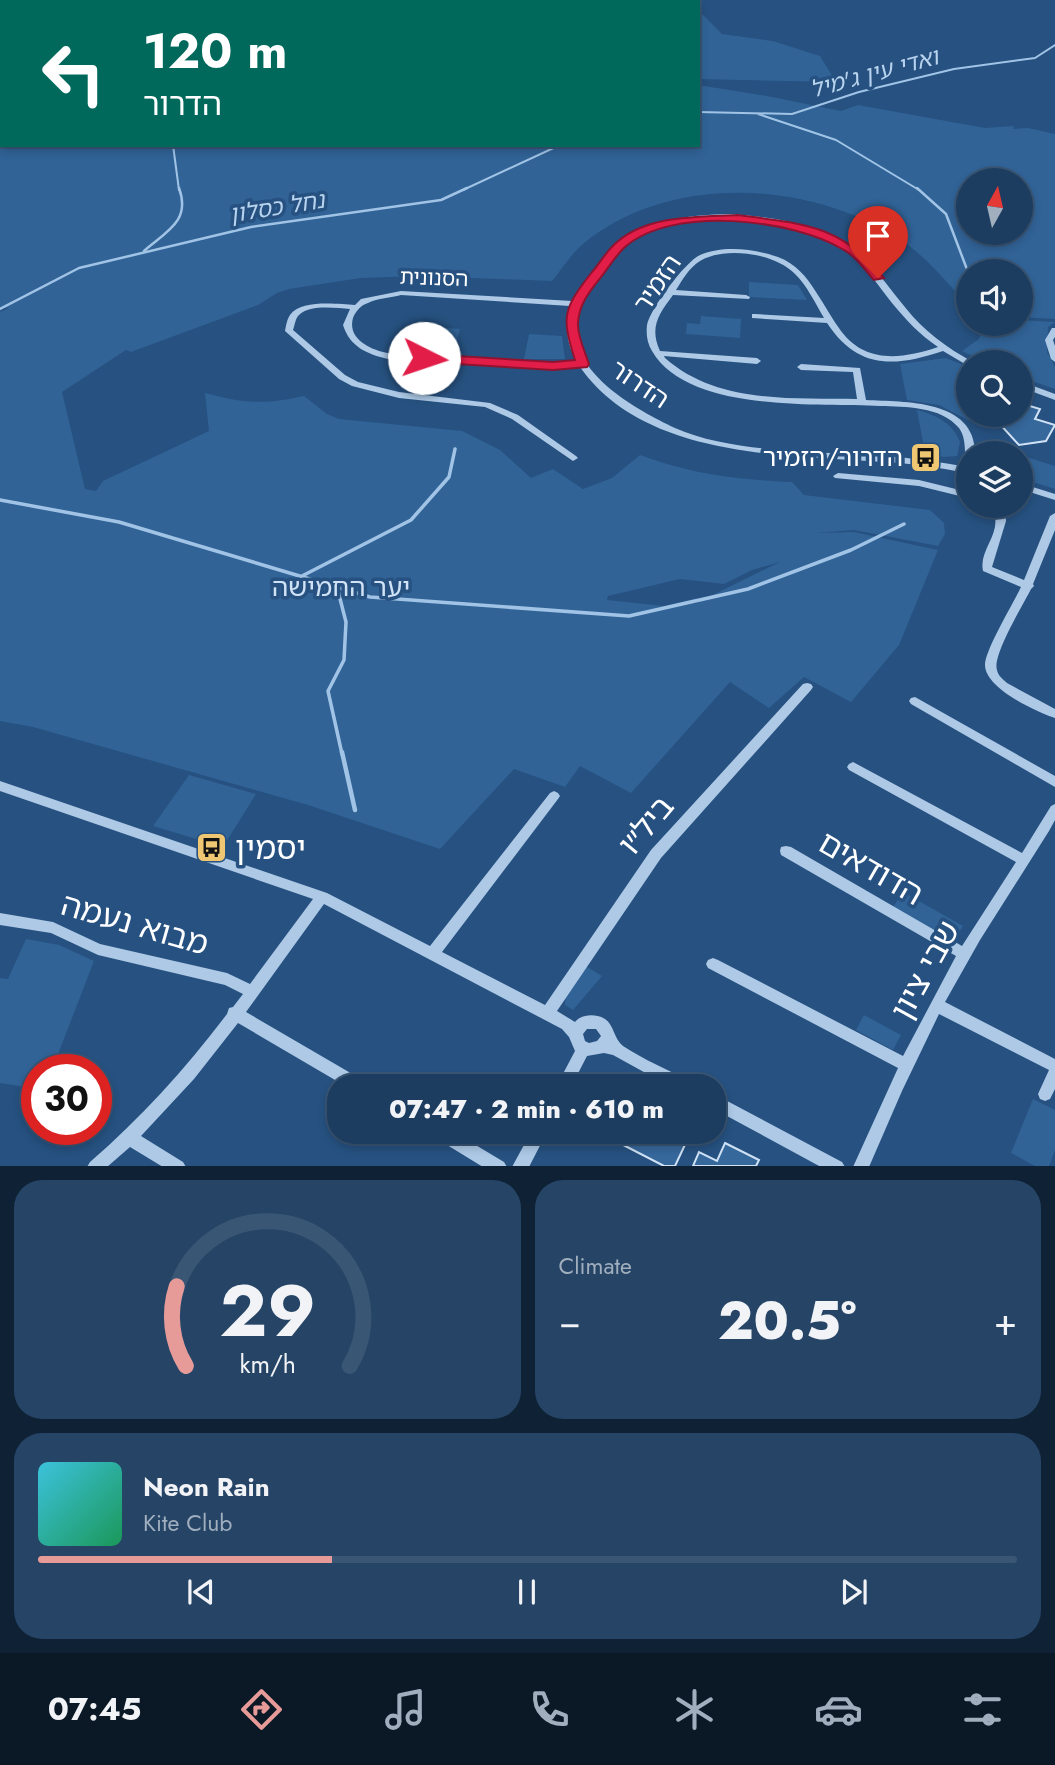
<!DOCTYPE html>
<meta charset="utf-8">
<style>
body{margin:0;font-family:Jost,"Noto Sans Hebrew",sans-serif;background:#254466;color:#f1f3f6;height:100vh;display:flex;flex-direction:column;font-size:26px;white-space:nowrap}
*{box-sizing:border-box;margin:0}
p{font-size:23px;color:#a0aebd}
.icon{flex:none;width:38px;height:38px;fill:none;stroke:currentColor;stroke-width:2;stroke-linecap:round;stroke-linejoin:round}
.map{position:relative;height:1166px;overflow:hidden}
.sheet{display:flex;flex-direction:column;gap:14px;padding:14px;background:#0f2235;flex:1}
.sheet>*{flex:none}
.top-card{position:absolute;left:0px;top:0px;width:700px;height:147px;box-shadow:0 4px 10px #0003,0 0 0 2px #3a5675;background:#00695c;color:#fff;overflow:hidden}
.needle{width:46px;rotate:8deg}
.buttons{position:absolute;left:956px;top:168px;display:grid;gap:14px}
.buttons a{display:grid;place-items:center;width:77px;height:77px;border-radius:50%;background:#1c3d60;box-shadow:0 4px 10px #0003,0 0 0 2px #3a5675;font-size:35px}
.speed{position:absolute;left:21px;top:1054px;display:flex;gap:14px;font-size:35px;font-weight:700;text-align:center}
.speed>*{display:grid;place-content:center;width:91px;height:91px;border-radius:50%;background:#1c3d60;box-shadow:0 4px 10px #0003,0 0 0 2px #3a5675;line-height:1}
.speed .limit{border:10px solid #d22;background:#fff;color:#111}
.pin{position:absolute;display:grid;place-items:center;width:60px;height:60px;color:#fff;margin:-72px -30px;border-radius:50% 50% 50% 0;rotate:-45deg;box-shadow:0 0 7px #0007}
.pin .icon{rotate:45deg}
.me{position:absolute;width:77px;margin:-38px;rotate:94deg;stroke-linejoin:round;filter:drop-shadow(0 0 5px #0008)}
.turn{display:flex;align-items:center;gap:24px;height:147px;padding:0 28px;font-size:32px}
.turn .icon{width:91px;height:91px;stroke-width:2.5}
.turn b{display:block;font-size:49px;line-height:60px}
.big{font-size:52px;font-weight:800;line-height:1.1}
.sheet .card{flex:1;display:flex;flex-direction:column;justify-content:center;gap:10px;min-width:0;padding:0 24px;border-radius:28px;background:#254466}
.sheet .dial{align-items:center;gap:0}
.dial svg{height:182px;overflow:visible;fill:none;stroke:#3a5675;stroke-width:7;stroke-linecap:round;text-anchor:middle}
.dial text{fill:#f1f3f6;stroke:none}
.song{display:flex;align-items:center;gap:21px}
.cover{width:84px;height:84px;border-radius:10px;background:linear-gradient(135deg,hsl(190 70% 55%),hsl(150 70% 35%))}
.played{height:7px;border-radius:4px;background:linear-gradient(90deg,#e69b98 30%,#3a5675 30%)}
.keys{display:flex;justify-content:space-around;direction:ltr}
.heat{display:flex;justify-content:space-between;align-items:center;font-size:38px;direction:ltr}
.sheet .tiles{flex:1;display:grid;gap:14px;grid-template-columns:1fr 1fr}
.card:last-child{grid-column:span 2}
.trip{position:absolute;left:327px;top:1074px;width:399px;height:70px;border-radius:28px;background:#1c3d60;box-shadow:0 4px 10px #0003,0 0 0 2px #3a5675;font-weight:800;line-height:70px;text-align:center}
.tab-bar{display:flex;height:112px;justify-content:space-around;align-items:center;background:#0b1826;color:#a0aebd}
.tab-bar .icon{width:49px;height:49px}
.tab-bar .on{color:#e69b98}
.tab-bar b{font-size:32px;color:#f1f3f6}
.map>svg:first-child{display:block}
</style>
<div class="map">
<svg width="1055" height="1167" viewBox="0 0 1055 1167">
<rect width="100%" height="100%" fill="#265180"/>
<path fill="#316397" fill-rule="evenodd" d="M698,10L722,34L773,41L820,56L836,82L698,79Z
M698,85L767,96L841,111L858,105L985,128L1014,126L1013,129L1028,128L1055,134V319L1020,317V271H968V306C947,282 923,253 895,236C805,180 667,174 583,244C571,254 562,269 552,281L418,276L361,278L289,289L277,293L258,305L131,352L126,350L62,392L85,489L96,491L103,481L209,431L205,393C242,403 265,405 304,396L327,414L339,419L462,431L500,450L531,478L553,469L583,489L612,478L640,455C695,475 734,479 792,482L804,495L930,510L944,523L945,534L938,546L854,530L815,533L854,532L938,550L899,645L851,702L804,677L769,708L730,682L631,793L580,766L565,787L514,769L440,849L308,805L33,727L0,721V312L9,308H0V128L2,145H698ZM968,180H1020V233H968ZM780,562L694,604L697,598L664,606L607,600L608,596L680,579L724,584L752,570Z
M749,282L798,285L807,300L749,297Z
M701,316L741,319L740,338L686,334L687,323L700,324Z
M1020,320L1055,322L1048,327L1047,352L1055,367V389L1020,377V362H985L962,351L979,339L986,324H1020Z
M429,327L460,329L452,356L421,354Z
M529,334L562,336L565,359H524Z
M946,358L968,367V415H984L968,420L939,405L907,400L900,364Z
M917,410C936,415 953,423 960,442L957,456L944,457L925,453Z
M1020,455L1055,466V489L1020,478Z
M189,775L256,794L223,847L153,826Z
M903,892L963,926L953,942L893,907Z
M26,939L59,945L94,961L55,1062L58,1069H37V1118L29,1115L32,1088L0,1083V978L8,979Z
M584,965L602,976L573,1010L565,1005L566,991Z
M864,1015L901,1035L893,1050L856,1030Z
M1033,1099L1055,1110V1150L1049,1166H1035L1011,1153Z"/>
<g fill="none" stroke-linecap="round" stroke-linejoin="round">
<path stroke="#a1c4e6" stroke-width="2" d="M563,0L567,2
M613,2L619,0
M698,112L792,114L859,92L954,69L1035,58L1055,45
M758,114L836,140L919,190
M173,145L179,190
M463,190L560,145"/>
<path stroke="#a1c4e6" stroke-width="2.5" d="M917,188L946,214L968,272
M144,251C167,231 191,221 179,188
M0,309L79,268L251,227L441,200L467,188"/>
<path stroke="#a1c4e6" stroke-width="3.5" d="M0,500L119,522L370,597L629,616L748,589L851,550L904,524
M302,576L411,520L449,477L455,449
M337,587L346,622L344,660L328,691L342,754"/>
<path stroke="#a1c4e6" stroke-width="4.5" d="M342,752L355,810"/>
</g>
<path fill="#36689c" stroke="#d0e2f5" stroke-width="2" d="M1020,403L1040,409L1035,419L1055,425L1046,441L1019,445L999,423L993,421L997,415H1020Z
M598,1132H691L675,1166H664Z
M725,1143L759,1160L756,1166H693L699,1152L717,1161Z"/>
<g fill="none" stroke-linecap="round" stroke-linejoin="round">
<path fill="#adc9e6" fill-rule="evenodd" d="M728,214C777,217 833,225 868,262C887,282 901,305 920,324C930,334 942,343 954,351C960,355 967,358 972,362H968V365L965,364L943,351C895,367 858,370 827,323L752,318V314H755L824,318C815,303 807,285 794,273C773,253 725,246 700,261C689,268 683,279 676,290L746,295L750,297L749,299L673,295C659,314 649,327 660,351L757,358L761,361L757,364L664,356L665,358C717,404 792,398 857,399L853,372L801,370L797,367L801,364L860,368L866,400C904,402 975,399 975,453H968V455L965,453C965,444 964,435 959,428C941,406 905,407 880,406C817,403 688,413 652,351C647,343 646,334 647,325C650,309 685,262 700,255C724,245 754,249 778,257C796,264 806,276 816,292C825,305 832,319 841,331C866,364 902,359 938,347C920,335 906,320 892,303C873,279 858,254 829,240C778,214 685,208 635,239C619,249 610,264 598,277C592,285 584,293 580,303C554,364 630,407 675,428C734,454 820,451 884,456C912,458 940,462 968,467V473C939,468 911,463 882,462C784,455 644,458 580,367L553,369L388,359C367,354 350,347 343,325L350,309C336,308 310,304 299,315C295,319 295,325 293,330L345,375L358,382L399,392L490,403L518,415L576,456L578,458L573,461L512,419L485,407L399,398L352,386L339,379L285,331C286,326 287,319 290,315C301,299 338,304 355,305L361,299L401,291L572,301C579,290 587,281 595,271C603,261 610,251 620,243C649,219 692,215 728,214ZM401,295L570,306C565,327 566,343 577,362L553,363L388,353C371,350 347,339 353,318C355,312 361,305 368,303C378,298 391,298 401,295Z
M1052,328H1055V337L1053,340L1055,346V362L1051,359L1045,340Z
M1020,381L1055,394V400L1020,387Z
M838,473L919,480L968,492V498L919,486L835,478L833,476Z
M1020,483L1055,494V500L1020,489Z
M991,506H1001L1005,513L1006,521L992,567L1024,580L1050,516L1055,513V530L1033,584L1034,586L1031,589C1023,605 992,656 997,670C998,676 1003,679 1007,683L1055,709V718C1036,712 985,688 985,665C985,650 1013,604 1021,587L983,571C978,548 1006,532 991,506Z
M807,683L811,684L813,687L811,690L661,858L557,1011L575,1022C581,1014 596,1013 605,1019C614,1025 614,1039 623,1046C644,1060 669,1070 691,1082L693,1087H671L613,1055L604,1053L587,1056L571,1087H556L575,1051L569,1037L562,1029L324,904L246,1012L366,1082L368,1087H347L238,1023L194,1079L141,1136L183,1162L186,1167H163L130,1147L107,1167H87L90,1162C141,1118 186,1068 227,1014L229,1008L233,1007L243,994L225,985L98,955L51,933L0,925V913L53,922L100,944L227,973L250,984L313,899L0,791V781L327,893L430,946L550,793L554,791L558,793L560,796L558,799L442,952L545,1005L651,850L803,684ZM587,1029H596L601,1036L597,1041L589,1043L585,1041L583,1034Z
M915,697L1055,776V787L911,704L909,701L911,698Z
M853,762L1022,853L1051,806L1055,804V820L1049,831L980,940L945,1002L1055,1059V1089L1050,1099L1045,1101L1040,1099L1038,1094L1049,1070L939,1014L902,1091L869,1167H853L898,1068L708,968L706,964L708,960L713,958L718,960L903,1056L956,956L781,855L780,851L781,847L786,846L791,847L962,946L1016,862L849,770L847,767L849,764Z
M714,1094L842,1162L845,1167H821L714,1109Z
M431,1132H454L504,1162L507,1167H483L434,1137Z
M531,1132H547L529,1167H512Z"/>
</g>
<path fill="#e11d48" stroke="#92132f" stroke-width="2" d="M737,215C799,223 842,224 884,278L874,280C865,270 856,256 844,250C793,219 673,205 625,247C616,255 609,267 601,277C590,291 579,304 578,323C577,335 585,352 589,364L587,367L553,370L424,362L417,358L424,354L553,362L575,360C561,316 563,309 592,272C600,263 607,250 617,242C648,215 697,217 737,215Z"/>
<defs>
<symbol id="bus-square" viewBox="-11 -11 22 22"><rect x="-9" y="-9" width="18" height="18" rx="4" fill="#efc672" stroke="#265180"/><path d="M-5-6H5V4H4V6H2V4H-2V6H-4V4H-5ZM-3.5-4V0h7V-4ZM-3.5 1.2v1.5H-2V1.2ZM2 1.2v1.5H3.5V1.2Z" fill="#111"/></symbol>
</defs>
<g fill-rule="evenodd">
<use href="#bus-square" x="908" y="440" width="35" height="35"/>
<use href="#bus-square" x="194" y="830" width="35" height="35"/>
</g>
<g text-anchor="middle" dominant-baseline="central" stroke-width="7" stroke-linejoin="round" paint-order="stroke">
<g font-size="21" fill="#fff" stroke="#265180">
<text transform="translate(434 278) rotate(2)">הסנונית</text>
</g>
<g font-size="23" font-style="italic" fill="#b8d3ee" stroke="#265180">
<text transform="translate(874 73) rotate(-15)">ואדי עין ג'מיל</text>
<text transform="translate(277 207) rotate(-9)">נחל כסלון</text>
</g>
<g font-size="26" fill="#fff" stroke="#265180">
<text transform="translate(657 283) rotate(-56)">הזמיר</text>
<text transform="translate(640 384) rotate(34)">הדרור</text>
</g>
<g font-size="26" fill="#fff" stroke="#265180" text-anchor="end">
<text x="903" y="457">הדרור/הזמיר</text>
</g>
<g font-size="26" fill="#d0e2f5" stroke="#265180">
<text x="341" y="587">יער החמישה</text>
</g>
<g font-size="32" fill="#fff" stroke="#265180">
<text transform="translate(646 825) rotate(-50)">ביל״ו</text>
<text transform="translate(871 868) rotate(30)">הדודאים</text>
<text transform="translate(135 924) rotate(16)">מבוא נעמה</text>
<text transform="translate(925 970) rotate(-61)">שבי ציון</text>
</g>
<g font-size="32" fill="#fff" stroke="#265180" text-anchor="start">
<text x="235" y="848">יסמין</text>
</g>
</g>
</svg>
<div class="buttons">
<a><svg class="needle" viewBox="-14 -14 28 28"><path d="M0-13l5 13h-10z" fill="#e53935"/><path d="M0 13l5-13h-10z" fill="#a0aebd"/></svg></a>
<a><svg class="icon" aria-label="sound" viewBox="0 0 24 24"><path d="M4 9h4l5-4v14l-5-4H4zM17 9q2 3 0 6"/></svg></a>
<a><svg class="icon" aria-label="search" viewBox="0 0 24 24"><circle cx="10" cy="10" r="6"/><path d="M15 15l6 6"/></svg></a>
<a><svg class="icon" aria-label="layers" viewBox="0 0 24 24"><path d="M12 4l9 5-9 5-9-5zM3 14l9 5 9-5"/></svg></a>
</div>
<div class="speed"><div class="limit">30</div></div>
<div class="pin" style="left:878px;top:278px;background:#d93025"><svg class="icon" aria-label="arrive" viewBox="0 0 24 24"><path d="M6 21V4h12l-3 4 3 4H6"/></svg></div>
<svg class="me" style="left:424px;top:358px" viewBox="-20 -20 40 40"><circle r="19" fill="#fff"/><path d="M0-13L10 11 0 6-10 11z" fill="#e11d48"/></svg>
<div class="trip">07:47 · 2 min · 610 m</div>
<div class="top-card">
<div class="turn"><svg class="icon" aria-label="left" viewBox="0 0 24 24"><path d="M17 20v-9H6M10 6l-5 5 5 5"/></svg><div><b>120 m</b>הדרור</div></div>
</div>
</div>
<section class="sheet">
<div class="tiles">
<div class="card dial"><svg viewBox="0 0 100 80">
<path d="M14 69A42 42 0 1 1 86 69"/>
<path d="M14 69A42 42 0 0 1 10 34" stroke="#e69b98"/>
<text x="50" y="56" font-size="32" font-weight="700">29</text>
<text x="50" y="72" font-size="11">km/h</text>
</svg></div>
<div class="card"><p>Climate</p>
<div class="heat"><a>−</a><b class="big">20.5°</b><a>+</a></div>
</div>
<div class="card">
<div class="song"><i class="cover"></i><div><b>Neon Rain</b><p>Kite Club</p></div></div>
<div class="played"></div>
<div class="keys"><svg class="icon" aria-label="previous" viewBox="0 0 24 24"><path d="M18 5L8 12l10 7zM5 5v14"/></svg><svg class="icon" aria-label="pause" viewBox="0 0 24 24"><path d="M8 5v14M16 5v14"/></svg><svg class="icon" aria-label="next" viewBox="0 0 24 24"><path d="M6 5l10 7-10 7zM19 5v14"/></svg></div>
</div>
</div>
</section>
<nav class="tab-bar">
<b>07:45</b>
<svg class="icon on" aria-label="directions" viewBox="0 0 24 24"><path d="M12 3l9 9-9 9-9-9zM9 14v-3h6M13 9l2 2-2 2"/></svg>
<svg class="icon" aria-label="music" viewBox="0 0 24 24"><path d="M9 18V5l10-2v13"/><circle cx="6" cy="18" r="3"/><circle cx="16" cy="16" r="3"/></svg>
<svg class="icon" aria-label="phone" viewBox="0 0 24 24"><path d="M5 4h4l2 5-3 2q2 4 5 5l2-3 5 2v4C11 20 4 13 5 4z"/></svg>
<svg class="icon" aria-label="climate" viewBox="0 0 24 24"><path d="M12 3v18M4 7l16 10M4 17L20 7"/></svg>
<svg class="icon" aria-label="car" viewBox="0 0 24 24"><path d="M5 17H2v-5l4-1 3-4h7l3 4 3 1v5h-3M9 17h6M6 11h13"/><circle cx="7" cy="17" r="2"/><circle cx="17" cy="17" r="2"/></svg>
<svg class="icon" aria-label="filters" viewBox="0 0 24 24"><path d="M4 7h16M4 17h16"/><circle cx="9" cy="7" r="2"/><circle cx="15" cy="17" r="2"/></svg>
</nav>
